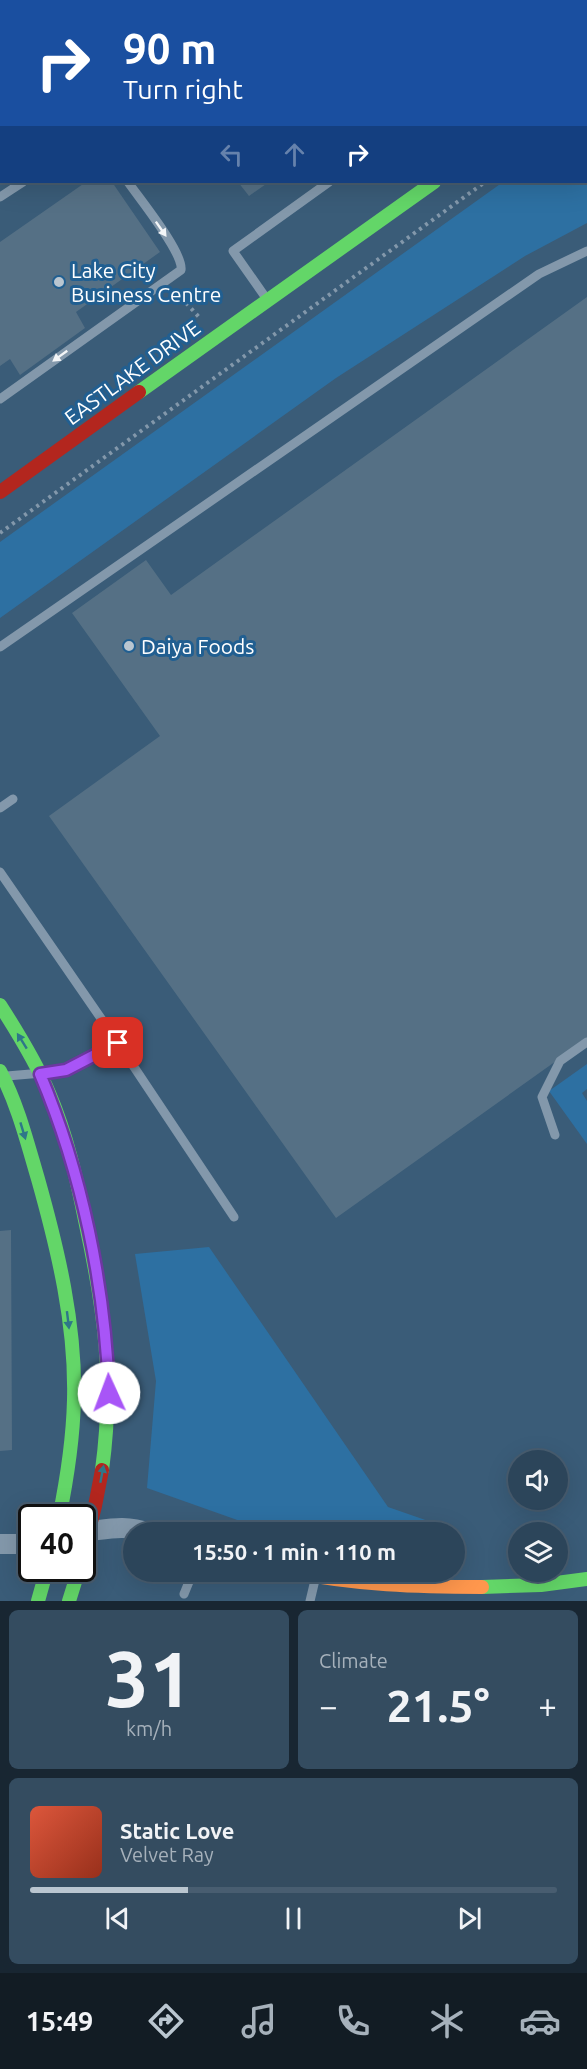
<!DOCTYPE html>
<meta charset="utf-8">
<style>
body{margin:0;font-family:Ubuntu,sans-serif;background:#344c60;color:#f1f3f6;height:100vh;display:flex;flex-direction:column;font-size:22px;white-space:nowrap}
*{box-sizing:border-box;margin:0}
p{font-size:20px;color:#a6b1bb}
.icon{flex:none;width:33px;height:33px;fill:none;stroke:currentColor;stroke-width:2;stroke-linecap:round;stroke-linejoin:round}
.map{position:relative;height:1601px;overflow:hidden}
.side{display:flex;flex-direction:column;gap:9px;padding:9px;background:#182632;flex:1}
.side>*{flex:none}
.top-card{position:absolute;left:0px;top:0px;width:588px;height:183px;box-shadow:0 6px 24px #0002,0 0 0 2px #485d70;background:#1a4fa0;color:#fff;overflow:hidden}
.controls{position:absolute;left:508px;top:1450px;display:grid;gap:12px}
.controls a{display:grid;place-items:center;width:60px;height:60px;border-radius:50%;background:#2c455a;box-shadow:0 6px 24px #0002,0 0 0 2px #485d70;font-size:30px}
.speed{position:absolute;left:18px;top:1504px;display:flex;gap:12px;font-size:30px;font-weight:700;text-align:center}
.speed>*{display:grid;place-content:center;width:78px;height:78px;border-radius:50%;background:#2c455a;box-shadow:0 6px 24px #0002,0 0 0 2px #485d70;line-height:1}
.speed .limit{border:3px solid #111;border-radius:9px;background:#fff;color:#111}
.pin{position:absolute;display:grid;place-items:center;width:51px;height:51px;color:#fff;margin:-26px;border-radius:12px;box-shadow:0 3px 9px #0006}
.me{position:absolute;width:66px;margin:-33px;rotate:358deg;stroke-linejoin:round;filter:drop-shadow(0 0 4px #0008)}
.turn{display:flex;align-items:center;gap:21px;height:126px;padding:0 24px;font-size:27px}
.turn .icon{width:78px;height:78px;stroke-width:2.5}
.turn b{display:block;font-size:42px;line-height:51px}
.lanes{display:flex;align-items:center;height:57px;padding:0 24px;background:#0003;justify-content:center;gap:30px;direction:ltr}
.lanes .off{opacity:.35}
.big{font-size:45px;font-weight:700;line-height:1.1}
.side .tile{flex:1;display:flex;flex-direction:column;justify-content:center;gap:9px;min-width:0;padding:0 21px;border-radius:9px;background:#344c60}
.side .dial{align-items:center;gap:0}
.dial b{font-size:78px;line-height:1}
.song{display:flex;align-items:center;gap:18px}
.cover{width:72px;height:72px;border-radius:9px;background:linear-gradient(135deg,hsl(10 70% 55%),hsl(10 70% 35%))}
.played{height:6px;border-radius:3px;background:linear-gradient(90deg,#bac6d0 30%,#485d70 30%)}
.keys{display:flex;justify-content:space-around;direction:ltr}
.heat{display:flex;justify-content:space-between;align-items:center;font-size:33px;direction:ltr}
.side .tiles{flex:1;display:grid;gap:9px;grid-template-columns:1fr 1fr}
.tile:last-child{grid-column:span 2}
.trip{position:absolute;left:123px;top:1522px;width:342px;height:60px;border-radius:30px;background:#2c455a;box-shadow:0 6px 24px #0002,0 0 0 2px #485d70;font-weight:700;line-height:60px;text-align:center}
.menu{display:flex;height:96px;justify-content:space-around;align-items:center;background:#121c24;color:#a6b1bb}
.menu .icon{width:42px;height:42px}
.menu .on{color:#bac6d0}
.menu b{font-size:27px;color:#f1f3f6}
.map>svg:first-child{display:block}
</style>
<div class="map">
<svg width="587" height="1601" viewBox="0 0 587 1601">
<rect width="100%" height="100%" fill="#3a5c78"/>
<path fill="#2d70a2" d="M587,121V223L525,256L336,378L0,618V542L503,182H586Z
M587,1064V1089L582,1093L587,1101V1144L549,1091Z
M209,1247L388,1507L457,1531L455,1562L454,1533H274L147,1488L156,1381L135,1254Z"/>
<path fill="#557085" d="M86,182H112L160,252L76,312L85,328L20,375L10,359L0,366V242Z
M238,182H269L249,196Z
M587,297V1039L336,1218L49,816L160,736L72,613L146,560L171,595Z
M11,1230L12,1450L0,1451V1231Z"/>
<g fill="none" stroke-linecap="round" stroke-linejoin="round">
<path stroke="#8398ab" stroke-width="4" stroke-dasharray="3 4.5" stroke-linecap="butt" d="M586,108H587
M176,292L199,317
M0,533L485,182"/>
<path stroke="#8398ab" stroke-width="9" d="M568,2L569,0
M0,5L2,7
M0,197L23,182
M266,298L233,251L329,182
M0,399L181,270C184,253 139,198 128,182
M0,647L539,274L587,251
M0,808L13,799
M0,872L118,1043L66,1070L54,1072L7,1076
M118,1043L234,1217
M555,1135L542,1097L560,1061L587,1042
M184,1594L193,1572
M310,1601L315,1580"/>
<path stroke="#8398ab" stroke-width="20" d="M82,1532C110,1529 123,1524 150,1533
M0,1544H23L32,1542"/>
<path stroke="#63d668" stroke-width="14" d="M586,73L587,72
M139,392L434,182
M0,1005C18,1033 36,1062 49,1093C67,1135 77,1180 86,1225C105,1312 114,1382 102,1470
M0,1071C18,1105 27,1142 38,1179C58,1250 76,1325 74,1400C73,1440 67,1479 59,1518
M482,1587L541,1585L587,1579
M38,1601L47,1569
M69,1601L79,1569"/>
<path stroke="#ff974d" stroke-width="14" d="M293,1572C355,1585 418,1587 482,1587"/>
<path stroke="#b3261e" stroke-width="14" d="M0,492L139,392
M82,1557L95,1506L102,1470"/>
</g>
<defs><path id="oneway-solid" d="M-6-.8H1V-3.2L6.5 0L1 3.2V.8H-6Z" transform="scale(1.5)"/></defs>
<g fill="#f3f5f7">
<use href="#oneway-solid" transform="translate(161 229) rotate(55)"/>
<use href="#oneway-solid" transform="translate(60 356) rotate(144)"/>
</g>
<g fill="#2e7789">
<use href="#oneway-solid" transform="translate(22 1041) rotate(-122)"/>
<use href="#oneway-solid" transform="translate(23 1131) rotate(73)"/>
<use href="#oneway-solid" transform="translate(68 1320) rotate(83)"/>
<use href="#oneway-solid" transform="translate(102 1474) rotate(-79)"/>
</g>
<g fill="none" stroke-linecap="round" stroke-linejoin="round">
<defs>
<path id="route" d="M109,1393C105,1285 82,1173 40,1074L66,1070L118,1043"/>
</defs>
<use href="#route" stroke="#6d37a1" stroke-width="15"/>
<use href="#route" stroke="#a855f7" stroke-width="10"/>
</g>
<g fill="#bac6d0" stroke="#215f91" stroke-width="2">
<circle cx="59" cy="282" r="6"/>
<circle cx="129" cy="646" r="6"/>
</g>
<g text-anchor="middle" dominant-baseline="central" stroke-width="6" stroke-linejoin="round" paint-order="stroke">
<g font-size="21" fill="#fff" stroke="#215f91" text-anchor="start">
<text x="71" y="270">Lake City<tspan x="71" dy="24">Business Centre</tspan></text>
<text x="141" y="646">Daiya Foods</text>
</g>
<g font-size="21" fill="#fff" stroke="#215f91">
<text transform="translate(132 372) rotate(-36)">EASTLAKE DRIVE</text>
</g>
</g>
</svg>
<div class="controls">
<a><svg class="icon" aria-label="sound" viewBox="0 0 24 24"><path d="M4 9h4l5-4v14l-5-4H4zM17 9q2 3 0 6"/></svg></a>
<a><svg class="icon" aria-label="layers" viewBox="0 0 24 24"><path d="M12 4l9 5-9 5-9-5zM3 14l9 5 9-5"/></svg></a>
</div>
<div class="speed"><div class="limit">40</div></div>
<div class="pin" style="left:118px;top:1043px;background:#d93025"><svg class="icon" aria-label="arrive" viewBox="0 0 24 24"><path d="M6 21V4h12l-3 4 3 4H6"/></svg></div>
<svg class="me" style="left:109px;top:1393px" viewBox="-20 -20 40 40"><circle r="19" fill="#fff"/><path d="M0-13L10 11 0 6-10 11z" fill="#a855f7"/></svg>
<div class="trip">15:50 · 1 min · 110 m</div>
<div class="top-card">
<div class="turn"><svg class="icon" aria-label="right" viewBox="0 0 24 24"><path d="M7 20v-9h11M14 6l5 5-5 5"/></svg><div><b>90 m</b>Turn right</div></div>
<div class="lanes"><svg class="icon off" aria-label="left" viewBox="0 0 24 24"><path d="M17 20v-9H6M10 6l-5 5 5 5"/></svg><svg class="icon off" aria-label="ahead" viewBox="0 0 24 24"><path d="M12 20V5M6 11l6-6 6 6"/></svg><svg class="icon" aria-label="right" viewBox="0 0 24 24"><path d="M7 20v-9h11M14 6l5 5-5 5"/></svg></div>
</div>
</div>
<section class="side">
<div class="tiles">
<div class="tile dial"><b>31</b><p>km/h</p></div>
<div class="tile"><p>Climate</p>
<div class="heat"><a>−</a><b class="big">21.5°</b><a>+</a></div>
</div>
<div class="tile">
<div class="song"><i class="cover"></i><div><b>Static Love</b><p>Velvet Ray</p></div></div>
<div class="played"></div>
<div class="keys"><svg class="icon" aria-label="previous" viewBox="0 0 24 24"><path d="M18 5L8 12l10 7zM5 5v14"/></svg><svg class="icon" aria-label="pause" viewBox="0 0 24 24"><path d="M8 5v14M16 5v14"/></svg><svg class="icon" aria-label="next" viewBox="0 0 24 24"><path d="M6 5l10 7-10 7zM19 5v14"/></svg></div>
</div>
</div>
</section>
<nav class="menu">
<b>15:49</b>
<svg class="icon on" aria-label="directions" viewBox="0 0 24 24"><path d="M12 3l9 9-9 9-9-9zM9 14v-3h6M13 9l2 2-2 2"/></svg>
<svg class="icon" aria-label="music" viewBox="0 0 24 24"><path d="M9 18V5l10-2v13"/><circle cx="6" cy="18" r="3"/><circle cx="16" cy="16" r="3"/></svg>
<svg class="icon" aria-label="phone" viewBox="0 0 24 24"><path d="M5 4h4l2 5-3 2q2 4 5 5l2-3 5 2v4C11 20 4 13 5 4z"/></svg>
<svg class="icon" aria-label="climate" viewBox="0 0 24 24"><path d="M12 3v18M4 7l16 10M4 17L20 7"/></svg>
<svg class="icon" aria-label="car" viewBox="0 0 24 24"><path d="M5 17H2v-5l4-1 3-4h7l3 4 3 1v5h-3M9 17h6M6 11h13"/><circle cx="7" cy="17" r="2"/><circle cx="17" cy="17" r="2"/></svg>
</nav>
